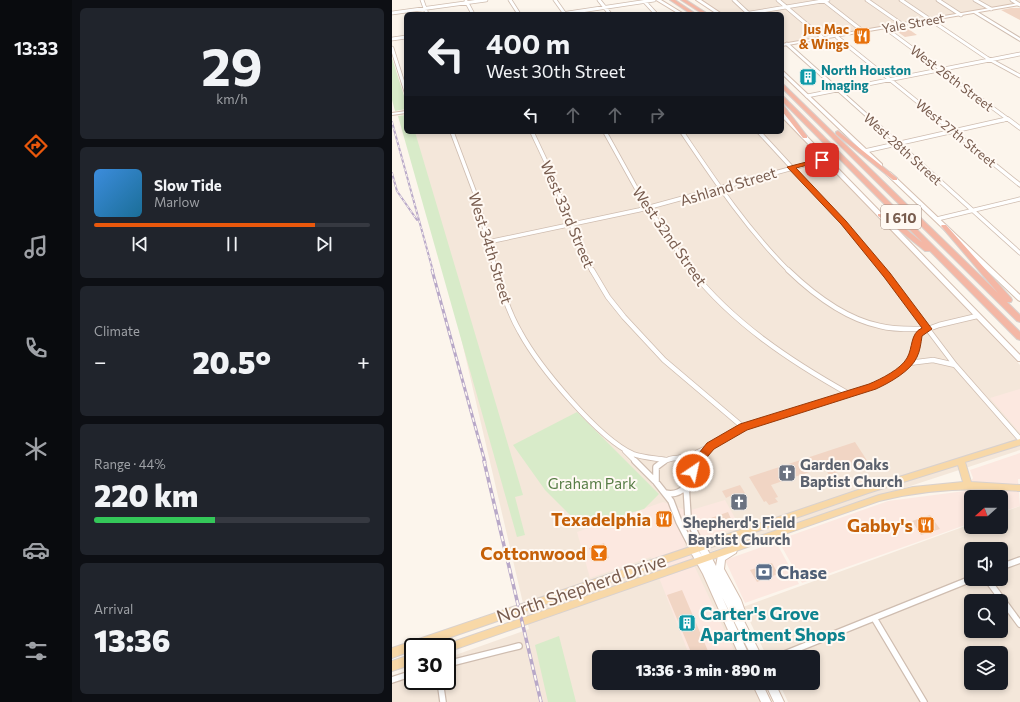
<!DOCTYPE html>
<meta charset="utf-8">
<style>
body{margin:0;font-family:Commissioner,sans-serif;background:#20242c;color:#f1f3f6;height:100vh;display:flex;flex-direction:column;font-size:15px;white-space:nowrap}
*{box-sizing:border-box;margin:0}
p{font-size:13px;color:#9ea1a6}
.icon{flex:none;width:22px;height:22px;fill:none;stroke:currentColor;stroke-width:2;stroke-linecap:round;stroke-linejoin:round}
.map{position:relative;flex:1;overflow:hidden}
.panel{display:flex;flex-direction:column;gap:8px;padding:8px;background:#0d0f14;width:320px}
.panel>*{flex:none}
.banner{position:absolute;left:12px;top:12px;width:380px;height:122px;border-radius:6px;box-shadow:0 2px 6px #0003;background:#171b24;color:#f1f3f6;overflow:hidden}
.needle{width:26px;rotate:249deg}
.fabs{position:absolute;left:572px;top:490px;display:grid;gap:8px}
.fabs a{display:grid;place-items:center;width:44px;height:44px;border-radius:6px;background:#171b24;box-shadow:0 2px 6px #0003;font-size:20px}
.speed{position:absolute;left:12px;top:638px;display:flex;gap:8px;font-size:20px;font-weight:700;text-align:center}
.speed>*{display:grid;place-content:center;width:52px;height:52px;border-radius:50%;background:#171b24;box-shadow:0 2px 6px #0003;line-height:1}
.speed .limit{border:2px solid #111;border-radius:6px;background:#fff;color:#111}
.pin{position:absolute;display:grid;place-items:center;width:34px;height:34px;color:#fff;margin:-17px;border-radius:8px;box-shadow:0 2px 6px #0006}
.me{position:absolute;width:44px;margin:-22px;rotate:34deg;stroke-linejoin:round;filter:drop-shadow(0 0 3px #0008)}
.turn{display:flex;align-items:center;gap:14px;height:84px;padding:0 16px;font-size:18px}
.turn .icon{width:52px;height:52px;stroke-width:2.5}
.turn b{display:block;font-size:28px;line-height:34px}
.lanes{display:flex;align-items:center;height:38px;padding:0 16px;background:#0003;justify-content:center;gap:20px;direction:ltr}
.lanes .off{opacity:.35}
.big{font-size:30px;font-weight:800;line-height:1.1}
.panel .widget{flex:1;display:flex;flex-direction:column;justify-content:center;gap:6px;min-width:0;padding:0 14px;border-radius:6px;background:#20242c}
.panel .dial{align-items:center;gap:0}
.dial b{font-size:52px;line-height:1}
.song{display:flex;align-items:center;gap:12px}
.cover{width:48px;height:48px;border-radius:6px;background:linear-gradient(135deg,hsl(210 70% 55%),hsl(200 70% 35%))}
.played{height:4px;border-radius:2px;background:linear-gradient(90deg,#ea580c 80%,#363941 80%)}
.keys{display:flex;justify-content:space-around;direction:ltr}
.heat{display:flex;justify-content:space-between;align-items:center;font-size:22px;direction:ltr}
.charge{height:6px;border-radius:3px;background:linear-gradient(90deg,#34c759 44%,#363941 0)}
.trip{position:absolute;left:200px;top:650px;width:228px;height:40px;border-radius:6px;background:#171b24;box-shadow:0 2px 6px #0003;font-weight:800;line-height:40px;text-align:center}
main{display:flex;flex:1;min-height:0}
.menu{display:flex;flex-direction:column;width:72px;justify-content:space-around;align-items:center;background:#090b0e;color:#9ea1a6}
.menu .icon{width:28px;height:28px}
.menu .current{color:#ea580c}
.menu b{font-size:18px;color:#f1f3f6}
.map>svg:first-child{display:block}
</style>
<main>
<nav class="menu">
<b>13:33</b>
<svg class="icon current" aria-label="directions" viewBox="0 0 24 24"><path d="M12 3l9 9-9 9-9-9zM9 14v-3h6M13 9l2 2-2 2"/></svg>
<svg class="icon" aria-label="music" viewBox="0 0 24 24"><path d="M9 18V5l10-2v13"/><circle cx="6" cy="18" r="3"/><circle cx="16" cy="16" r="3"/></svg>
<svg class="icon" aria-label="phone" viewBox="0 0 24 24"><path d="M5 4h4l2 5-3 2q2 4 5 5l2-3 5 2v4C11 20 4 13 5 4z"/></svg>
<svg class="icon" aria-label="climate" viewBox="0 0 24 24"><path d="M12 3v18M4 7l16 10M4 17L20 7"/></svg>
<svg class="icon" aria-label="car" viewBox="0 0 24 24"><path d="M5 17H2v-5l4-1 3-4h7l3 4 3 1v5h-3M9 17h6M6 11h13"/><circle cx="7" cy="17" r="2"/><circle cx="17" cy="17" r="2"/></svg>
<svg class="icon" aria-label="filters" viewBox="0 0 24 24"><path d="M4 7h16M4 17h16"/><circle cx="9" cy="7" r="2"/><circle cx="15" cy="17" r="2"/></svg>
</nav>
<section class="panel">
<div class="widget dial"><b>29</b><p>km/h</p></div>
<div class="widget">
<div class="song"><i class="cover"></i><div><b>Slow Tide</b><p>Marlow</p></div></div>
<div class="played"></div>
<div class="keys"><svg class="icon" aria-label="previous" viewBox="0 0 24 24"><path d="M18 5L8 12l10 7zM5 5v14"/></svg><svg class="icon" aria-label="pause" viewBox="0 0 24 24"><path d="M8 5v14M16 5v14"/></svg><svg class="icon" aria-label="next" viewBox="0 0 24 24"><path d="M6 5l10 7-10 7zM19 5v14"/></svg></div>
</div>
<div class="widget"><p>Climate</p>
<div class="heat"><a>−</a><b class="big">20.5°</b><a>+</a></div>
</div>
<div class="widget"><p>Range · 44%</p><b class="big">220 km</b><div class="charge"></div></div>
<div class="widget"><p>Arrival</p><b class="big">13:36</b></div>
</section>
<div class="map">
<svg width="628" height="702" viewBox="0 0 628 702">
<rect width="100%" height="100%" fill="#fcf5ec"/>
<path fill="#f4e7da" fill-rule="evenodd" d="M305,0H628V4L390,46V14H327Z
M390,116L628,365V450L311,554L359,657H207V683H371L380,702H0V677L21,669V681H55V658L137,629L21,132H390Z
M628,506V702H396L387,683H421V657H375L351,607L579,524V527H609V513ZM579,549H609V579H579ZM579,601H609V631H579ZM579,653H609V683H579Z"/>
<path fill="#fce8e0" d="M628,389V433L598,398Z
M628,453V479H626L628,506L609,512V497H579V523L410,583L386,540L496,501L573,491L581,478L578,470Z
M333,500L348,527L292,544L345,657H298L259,557L198,578L185,532L271,502L296,511Z
M384,542L407,584L353,603L333,560Z"/>
<path fill="#d8ebc9" d="M0,58L14,102V109L3,111L0,100Z
M14,115V132H23L131,495L123,497L133,535L125,537L6,116Z
M185,412L267,494L252,509L190,527L153,490L121,445Z
M167,636L184,702H156L143,645Z"/>
<path fill="#f1d5c4" d="M619,8H628V20L609,10Z
M515,28L525,35L513,37L503,30Z
M463,442L476,462L437,475L432,467L379,485L386,497L383,498L386,502L377,505L374,501L372,502L357,477Z
M348,485L353,493L349,494L355,506L353,507L355,509L349,511L348,509L345,510L338,496L334,498L330,491Z
M336,512L339,519L319,525L316,519Z
M538,515L548,529L529,535L520,521Z
M212,543L217,558L203,562L197,548Z
M380,563L386,574L365,582L358,570Z
M290,590L316,651L301,657L275,595Z"/>
<g fill="none" stroke-linecap="round" stroke-linejoin="round">
<defs>
<path id="minor-far3" d="M30,0L35,14
M118,0L127,14
M163,0L173,14
M207,0L218,14
M342,0L357,14
M386,0L432,39
M431,0L472,32
M475,0L511,25
M509,0L595,58L628,76
M546,0L569,15
M583,0L599,9
M620,0L628,5
M74,1L81,14
M253,2L264,14
M0,13L94,0
M169,14L262,0
M352,14L436,0
M493,28L617,120
M445,37L548,120
M0,39L14,37
M395,44L480,120
M0,48L14,92
M415,96L628,54
M611,120L615,119"/>
<path id="minor-far2" d="M479,119L628,253
M546,119L628,185
M616,119L628,128
M60,132L84,196L104,271
M140,132L156,166L192,257L200,271
M213,132L248,195L299,271
M290,132C323,181 355,229 397,271
M367,132L451,223L492,271
M473,151L615,119
M545,219L628,199
M96,242L247,210L434,159"/>
<path id="minor-far1" d="M104,270C110,292 117,313 128,332C147,367 206,438 241,454C252,458 263,458 274,460
M200,270L216,297L232,317L272,360L351,427
M299,270C341,323 398,361 457,394
M396,270C421,294 453,319 488,326C503,330 519,329 534,329
M491,270L563,365L628,439
M517,363L541,360L563,365
M233,451L244,462
M286,458L302,454L319,446L351,427L488,384L507,372L519,360L528,332L547,325L585,316
M271,462C280,457 288,456 297,462
M306,462L318,448"/>
<path id="minor" d="M243,461L263,481
M272,461L264,467V482L279,501L287,522L301,549
M301,470L307,461
M294,485L296,517L309,546
M273,493C291,497 299,482 301,466L295,461
M609,567L628,560
M595,579L628,624
M482,618L532,702
M385,657L579,579
M55,664L127,646
M0,680L21,673
M48,681L51,702"/>
<path id="tertiary" d="M582,11H584L628,38V41L582,13Z"/>
<path id="secondary" d="M264,0H269L292,14H287Z
M304,0H309L330,14H325Z
M628,3V5L390,46V44Z
M390,70L490,164V166H486L390,74Z
M14,111V113L0,115V113Z
M390,113H392L628,355V361H626L390,117Z
M497,172L499,173L628,295V301L626,300L495,175L494,174Z
M309,542L312,543L324,566L326,555C331,552 338,545 344,547L345,550L344,553L333,560L332,569L349,600L355,617L353,620L352,621L370,657H360L330,597L358,657H348L311,574L297,549L298,546L301,545L304,546L310,556L305,546L306,543Z
M360,683H370L379,702H369Z
M373,683H383L392,702H382Z"/>
<path id="primary" d="M628,439V445L573,462L579,482L628,485V491C580,487 534,489 487,501L55,652V647H51L52,645L55,644L487,495L521,487L571,482L566,465L476,493L30,647H21V650L0,658V648L472,488Z
M21,654V664L0,671V661Z"/>
<path id="motorway" d="M278,0H283L304,14H299Z
M289,0H294L316,14H311Z
M390,83L606,293L549,226L550,225H554L619,298L620,300L619,302H615L628,315V322L625,321L390,88Z
M390,96L392,97L628,332V340L625,339L538,251H533L503,227L486,216V214C496,212 521,235 530,242L390,101Z
M390,105L392,106L415,136V138H411L390,111Z
M446,131L505,178V180H501L444,134V132Z"/>
</defs>
<use href="#minor-far3" stroke="#cfbdb0" stroke-width="4.5"/>
<use href="#minor-far2" stroke="#cfbdb0" stroke-width="5"/>
<use href="#minor-far1" stroke="#cfbdb0" stroke-width="6"/>
<use href="#minor" stroke="#cfbdb0" stroke-width="8"/>
<use href="#tertiary" stroke="#cfbdb0" stroke-width="2"/>
<use href="#secondary" stroke="#d5bfb0" stroke-width="2"/>
<use href="#primary" stroke="#d9d1cd" stroke-width="2"/>
<use href="#motorway" stroke="#d9d1cd" stroke-width="2"/>
<use href="#minor-far3" stroke="#fff" stroke-width="3"/>
<use href="#minor-far2" stroke="#fff" stroke-width="3.5"/>
<use href="#minor-far1" stroke="#fff" stroke-width="4.5"/>
<use href="#minor" stroke="#fff" stroke-width="5.5"/>
<use href="#tertiary" fill="#fff" fill-rule="evenodd"/>
<use href="#secondary" fill="#fff" fill-rule="evenodd"/>
<use href="#primary" fill="#f8d8a7" fill-rule="evenodd"/>
<use href="#motorway" fill="#f4b7a5" fill-rule="evenodd"/>
<defs>
<path id="rail-far2" d="M0,122L41,271
M0,173L5,191L25,220"/>
<path id="rail-far1" d="M40,270L93,462"/>
<path id="rail" d="M92,461L149,702"/>
</defs>
<use href="#rail-far2" stroke="#b8a8c8" stroke-width="2"/>
<use href="#rail-far1" stroke="#b8a8c8" stroke-width="3"/>
<use href="#rail" stroke="#b8a8c8" stroke-width="3.5"/>
<use href="#rail-far2" stroke="#fff9f3" stroke-width="1" stroke-dasharray="3" stroke-linecap="butt"/>
<use href="#rail-far1" stroke="#fff9f3" stroke-width="1.5" stroke-dasharray="4.5" stroke-linecap="butt"/>
<use href="#rail" stroke="#fff9f3" stroke-width="2" stroke-dasharray="5.5" stroke-linecap="butt"/>
</g>
<path fill="#ea580c" stroke="#983908" d="M430,158L433,160L432,161L404,168L454,221L498,273L540,329L530,336C529,343 528,351 525,357C519,371 497,383 484,389L355,430L322,449L310,463L304,474H297L296,471L303,458L315,443L348,424L477,384C489,379 509,369 515,358C521,348 518,333 530,328L492,277L449,224L395,167Z"/>
<defs>
<symbol id="restaurant-square" viewBox="-11 -11 22 22"><rect x="-9" y="-9" width="18" height="18" rx="4" fill="#e8710a" stroke="#fff9f3"/><path d="M-5-6h1v4h1v-4h1v4h1v-4h1v5L-1.5 .5V6h-2V.5L-5-1ZM5-6V6H3V1.5H1.5Q1.5-4 5-6Z" fill="#fff"/></symbol>
<symbol id="building-square" viewBox="-11 -11 22 22"><rect x="-9" y="-9" width="18" height="18" rx="4" fill="#0f9aa8" stroke="#fff9f3"/><path d="M-4-6H4V6H1V3H-1V6H-4ZM-2.5-4.3h1.7v1.8h-1.7ZM.8-4.3h1.7v1.8H.8ZM-2.5-1h1.7V.8h-1.7ZM.8-1h1.7V.8H.8Z" fill="#fff"/></symbol>
<symbol id="church-square" viewBox="-11 -11 22 22"><rect x="-9" y="-9" width="18" height="18" rx="4" fill="#6b7280" stroke="#fff9f3"/><path d="M-1.2-6h2.4v3.5h3.3v2.4h-3.3V6h-2.4V-.1h-3.3v-2.4h3.3Z" fill="#fff"/></symbol>
<symbol id="bar-square" viewBox="-11 -11 22 22"><rect x="-9" y="-9" width="18" height="18" rx="4" fill="#e8710a" stroke="#fff9f3"/><path d="M-6-5H6L.8 .8V4.5H3.5V6h-7V4.5H-.8V.8Z" fill="#fff"/></symbol>
<symbol id="bank-square" viewBox="-11 -11 22 22"><rect x="-9" y="-9" width="18" height="18" rx="4" fill="#5c6f8a" stroke="#fff9f3"/><path d="M-6-4H6V4H-6ZM0-2.3a2.3 2.3 0 1 0 0 4.6a2.3 2.3 0 1 0 0-4.6Z" fill="#fff"/></symbol>
</defs>
<g fill-rule="evenodd">
<use href="#restaurant-square" x="460" y="26" width="20" height="20"/>
<use href="#building-square" x="406" y="67" width="20" height="20"/>
<use href="#church-square" x="385" y="463" width="20" height="20"/>
<use href="#church-square" x="337" y="492" width="20" height="20"/>
<use href="#restaurant-square" x="262" y="509" width="20" height="20"/>
<use href="#restaurant-square" x="524" y="515" width="20" height="20"/>
<use href="#bar-square" x="197" y="543" width="20" height="20"/>
<use href="#bank-square" x="362" y="562" width="20" height="20"/>
<use href="#building-square" x="285" y="613" width="20" height="20"/>
</g>
<g text-anchor="middle" dominant-baseline="central" stroke-width="4" stroke-linejoin="round" paint-order="stroke">
<g font-size="13" fill="#785c4e" stroke="#fff9f3">
<text transform="translate(521 23) rotate(-10)">Yale Street</text>
<text transform="translate(560 78) rotate(37)">West 26th Street</text>
<text transform="translate(564 133) rotate(39)">West 27th Street</text>
<text transform="translate(511 149) rotate(42)">West 28th Street</text>
</g>
<g font-size="13" font-weight="bold" fill="#c56008" stroke="#fff9f3" text-anchor="end">
<text x="457" y="29">Jus Mac<tspan x="457" dy="15">&amp; Wings</tspan></text>
</g>
<g font-size="13" font-weight="bold" fill="#0d838f" stroke="#fff9f3" text-anchor="start">
<text x="429" y="70">North Houston<tspan x="429" dy="15">Imaging</tspan></text>
</g>
<rect fill="#fff9f3" stroke="#a08b80" stroke-width="1" x="489" y="205" width="40" height="24" rx="3"/>
<g font-size="14" font-weight="bold" fill="#785c4e">
<text x="509" y="217">I 610</text>
</g>
<g font-size="15" fill="#785c4e" stroke="#fff9f3">
<text transform="translate(336 186) rotate(-17)">Ashland Street</text>
<text transform="translate(176 214) rotate(67)">West 33rd Street</text>
<text transform="translate(278 236) rotate(55)">West 32nd Street</text>
<text transform="translate(99 248) rotate(73)">West 34th Street</text>
</g>
<g font-size="15" font-weight="bold" fill="#5b616d" stroke="#fff9f3" text-anchor="start">
<text x="408" y="464">Garden Oaks<tspan x="408" dy="17">Baptist Church</tspan></text>
<text x="347" y="522" text-anchor="middle">Shepherd's Field<tspan x="347" dy="17">Baptist Church</tspan></text>
</g>
<g font-size="15" fill="#587d46" stroke="#fff9f3">
<text x="200" y="483">Graham Park</text>
</g>
<g font-size="18" font-weight="bold" fill="#c56008" stroke="#fff9f3" text-anchor="end">
<text x="259" y="519">Texadelphia</text>
<text x="521" y="525">Gabby's</text>
<text x="194" y="553">Cottonwood</text>
</g>
<g font-size="18" font-weight="bold" fill="#4e5e75" stroke="#fff9f3" text-anchor="start">
<text x="385" y="572">Chase</text>
</g>
<g font-size="18" fill="#785c4e" stroke="#fff9f3">
<text transform="translate(189 588) rotate(-19)">North Shepherd Drive</text>
</g>
<g font-size="18" font-weight="bold" fill="#0d838f" stroke="#fff9f3" text-anchor="start">
<text x="308" y="613">Carter's Grove<tspan x="308" dy="21">Apartment Shops</tspan></text>
</g>
</g>
</svg>
<div class="fabs">
<a><svg class="needle" viewBox="-14 -14 28 28"><path d="M0-13l5 13h-10z" fill="#e53935"/><path d="M0 13l5-13h-10z" fill="#9ea1a6"/></svg></a>
<a><svg class="icon" aria-label="sound" viewBox="0 0 24 24"><path d="M4 9h4l5-4v14l-5-4H4zM17 9q2 3 0 6"/></svg></a>
<a><svg class="icon" aria-label="search" viewBox="0 0 24 24"><circle cx="10" cy="10" r="6"/><path d="M15 15l6 6"/></svg></a>
<a><svg class="icon" aria-label="layers" viewBox="0 0 24 24"><path d="M12 4l9 5-9 5-9-5zM3 14l9 5 9-5"/></svg></a>
</div>
<div class="speed"><div class="limit">30</div></div>
<div class="pin" style="left:430px;top:160px;background:#d93025"><svg class="icon" aria-label="arrive" viewBox="0 0 24 24"><path d="M6 21V4h12l-3 4 3 4H6"/></svg></div>
<svg class="me" style="left:301px;top:471px" viewBox="-20 -20 40 40"><circle r="17" fill="#ea580c" stroke="#fff" stroke-width="3"/><path d="M0-11L8 9 0 5-8 9z" fill="#fff"/></svg>
<div class="trip">13:36 · 3 min · 890 m</div>
<div class="banner">
<div class="turn"><svg class="icon" aria-label="left" viewBox="0 0 24 24"><path d="M17 20v-9H6M10 6l-5 5 5 5"/></svg><div><b>400 m</b>West 30th Street</div></div>
<div class="lanes"><svg class="icon" aria-label="left" viewBox="0 0 24 24"><path d="M17 20v-9H6M10 6l-5 5 5 5"/></svg><svg class="icon off" aria-label="ahead" viewBox="0 0 24 24"><path d="M12 20V5M6 11l6-6 6 6"/></svg><svg class="icon off" aria-label="ahead" viewBox="0 0 24 24"><path d="M12 20V5M6 11l6-6 6 6"/></svg><svg class="icon off" aria-label="right" viewBox="0 0 24 24"><path d="M7 20v-9h11M14 6l5 5-5 5"/></svg></div>
</div>
</div>
</main>
